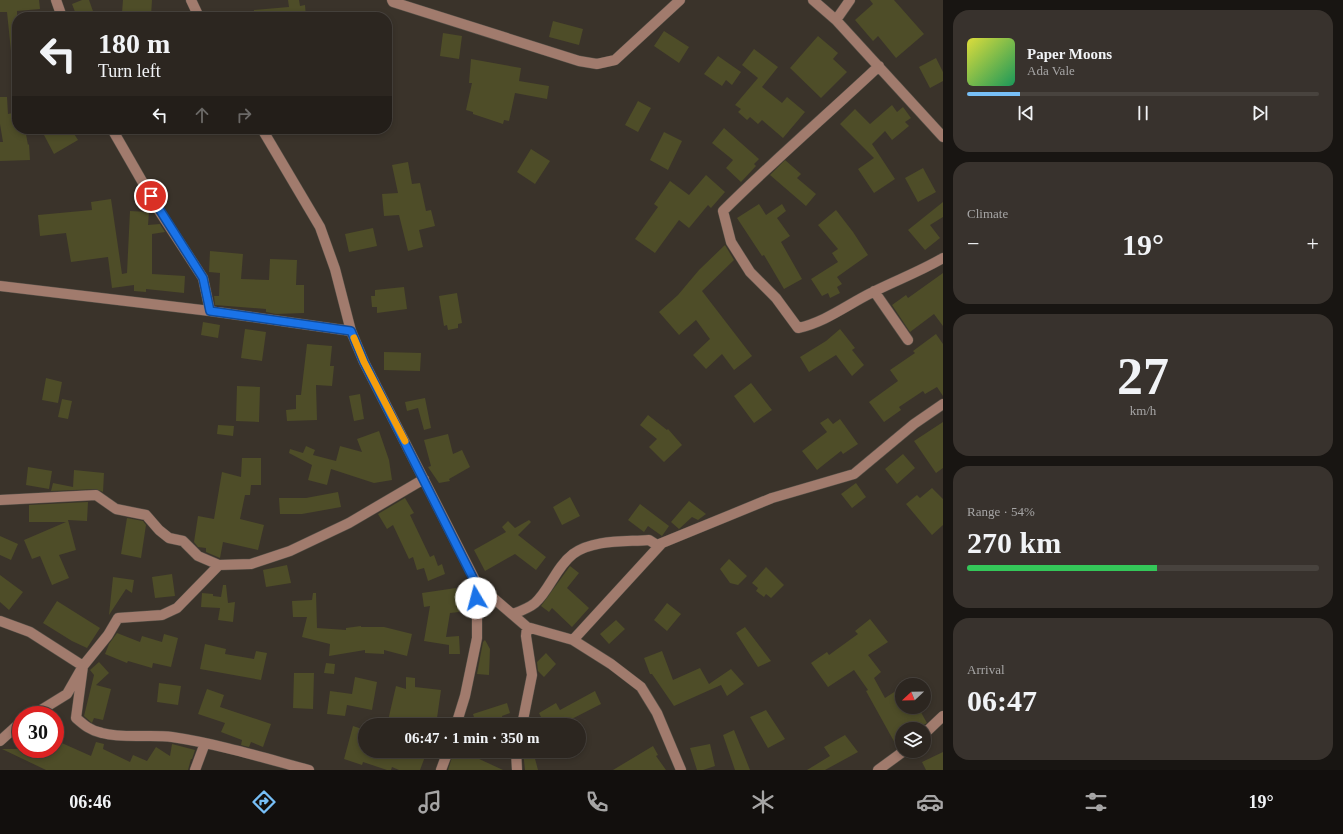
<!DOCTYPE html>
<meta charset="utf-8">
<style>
body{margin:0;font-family:"Times New Roman",serif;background:#38322d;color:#f1f3f6;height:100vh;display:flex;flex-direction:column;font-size:15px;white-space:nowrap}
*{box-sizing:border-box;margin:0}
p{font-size:13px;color:#a6a5a5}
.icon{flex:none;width:22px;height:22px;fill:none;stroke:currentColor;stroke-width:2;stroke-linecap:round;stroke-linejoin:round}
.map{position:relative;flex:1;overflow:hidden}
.sheet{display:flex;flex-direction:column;gap:10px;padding:10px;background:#181512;width:400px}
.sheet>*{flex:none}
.guide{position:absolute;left:12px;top:12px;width:380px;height:122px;border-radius:16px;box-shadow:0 2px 6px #0003,0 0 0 1px #48433e;background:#2c2620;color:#f1f3f6;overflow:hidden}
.needle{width:26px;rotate:248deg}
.fabs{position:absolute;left:895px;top:678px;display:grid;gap:8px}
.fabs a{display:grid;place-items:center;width:36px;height:36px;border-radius:50%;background:#2c2620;box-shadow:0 2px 6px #0003,0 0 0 1px #48433e;font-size:20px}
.speed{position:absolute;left:12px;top:706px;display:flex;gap:8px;font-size:20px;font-weight:700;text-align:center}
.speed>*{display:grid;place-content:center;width:52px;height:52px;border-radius:50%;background:#2c2620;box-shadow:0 2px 6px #0003,0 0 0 1px #48433e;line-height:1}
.speed .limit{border:6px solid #d22;background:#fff;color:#111}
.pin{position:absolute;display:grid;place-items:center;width:34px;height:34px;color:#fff;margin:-17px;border:2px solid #fff;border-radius:50%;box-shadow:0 1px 4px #0007}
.me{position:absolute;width:44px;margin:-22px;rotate:352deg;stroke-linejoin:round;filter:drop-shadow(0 0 3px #0008)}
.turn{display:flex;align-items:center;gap:14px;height:84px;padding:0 20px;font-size:18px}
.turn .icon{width:52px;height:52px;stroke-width:2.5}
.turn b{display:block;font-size:28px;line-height:34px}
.lanes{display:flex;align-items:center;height:38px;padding:0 20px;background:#0003;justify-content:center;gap:20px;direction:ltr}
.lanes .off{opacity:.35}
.big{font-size:30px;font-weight:800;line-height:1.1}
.sheet .card{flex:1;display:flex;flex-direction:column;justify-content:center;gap:6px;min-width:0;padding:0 14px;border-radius:16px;background:#38322d}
.sheet .dial{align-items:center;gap:0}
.dial b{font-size:52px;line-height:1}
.song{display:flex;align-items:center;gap:12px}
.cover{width:48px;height:48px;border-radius:6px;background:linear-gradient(135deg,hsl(60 70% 55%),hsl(150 70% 35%))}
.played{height:4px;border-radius:2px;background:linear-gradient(90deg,#77bff7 15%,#48433e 15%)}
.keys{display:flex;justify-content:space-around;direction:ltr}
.heat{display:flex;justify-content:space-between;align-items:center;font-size:22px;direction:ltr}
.charge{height:6px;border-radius:3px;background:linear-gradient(90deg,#34c759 54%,#48433e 0)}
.trip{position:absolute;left:358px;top:718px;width:228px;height:40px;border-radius:20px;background:#2c2620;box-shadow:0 2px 6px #0003,0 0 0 1px #48433e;font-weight:800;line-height:40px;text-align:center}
.tabs{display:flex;height:64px;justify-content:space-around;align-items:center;background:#120f0d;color:#a6a5a5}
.tabs .icon{width:28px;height:28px}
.tabs .selected{color:#77bff7}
.tabs b{font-size:18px;color:#f1f3f6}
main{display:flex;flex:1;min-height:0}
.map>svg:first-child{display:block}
</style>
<main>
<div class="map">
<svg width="943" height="770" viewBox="0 0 943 770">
<rect width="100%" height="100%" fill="#3a332a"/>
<path fill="#4e4d28" d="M0,0H39L40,9L17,11V51H11L7,12H0Z
M82,0H89L95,17H77L72,4Z
M123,0H152L151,16L122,13Z
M288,0H299L300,6L305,5L306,17H254V10L289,7Z
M870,0H894L924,34L896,58L878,36L873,41L855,20L873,4Z
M553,21L583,29L579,45L549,37Z
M664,31L689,47L679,63L654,46Z
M443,33L462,36L459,59L440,56Z
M818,36L838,53L833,59L847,72L821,98L790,68Z
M754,49L778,67L762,87L782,103L787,97L805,112L783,138L762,120L758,124L750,117L747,120L738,112L741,109L735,105L758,78L742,65Z
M718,56L741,72L732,85L726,80L722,86L704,74Z
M936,58L943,72V81L930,88L919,67Z
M471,59L521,68L519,81L549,86L547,99L515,93L509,121L504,120L503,124L473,114V112L466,110L472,83H469Z
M0,97H7L8,114L17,112V129H25L28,145L29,144L30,160L0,161V142H3L0,124Z
M638,101L651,108L638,132L625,125Z
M892,105L897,112L903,107L911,118L905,122L909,126L892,140L885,131L872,144L895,179L874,193L858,169L874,158L840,124L855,109L870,124Z
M724,128L759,159L754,164L756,166L741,182L726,168L733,160L712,143Z
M46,129H71L78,140L54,154L44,135L49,133Z
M664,132L682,141L668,170L650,160Z
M531,149L550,161L535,184L517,172Z
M785,160L801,174L797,178L816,194L806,206L770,175Z
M408,162L412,184L420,183L426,211L431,210L435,226L419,230L423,247L408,251L399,215L384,216L382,194L398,193L392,165Z
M923,168L936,192L918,202L905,178Z
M706,175L725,192L711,208L708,205L689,228L679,220L655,253L635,239L658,207L654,204L670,181L689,195Z
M111,199L122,274L127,273L130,211L149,212L148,225L160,224L165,232L152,234V274L185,276L184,293L146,289V292L134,291V285L112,288L108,257L71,262L66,233L40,236L38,215L92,210L91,202Z
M943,202V217L930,225L940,238L925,250L908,230Z
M759,204L766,215L782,204L786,211L777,218L790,236L781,242L802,279L784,289L764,255L762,256L737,218Z
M836,210L853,232L868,255L837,277L842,284L837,287L840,293L830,298L828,293L822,296L811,279L838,262L832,253L838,249L818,225Z
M373,228L377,246L349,252L345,234Z
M725,245L734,260L702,291L752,356L734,370L722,354L706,369L693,355L710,339L696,320L679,335L659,312L678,295L699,270Z
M210,251L243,254L241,279L269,280L270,259L297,260L296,285H304V313L276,314L266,312V309L215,305L214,296H219L220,273L209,272Z
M943,273V326L934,314L910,332L892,305L906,295L908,298Z
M404,287L407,309L377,313V307H372L371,296H375V290Z
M457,293L462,323L458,324V328L448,330L447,325L444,326L439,296Z
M203,322L220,325L218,338L201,335Z
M245,329L266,332L262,361L241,358Z
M840,329L855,348L852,350L864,365L852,376L836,355L809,372L800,357L826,341Z
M936,334L943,344V396L937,387L925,394L923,391L899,407L901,410L884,422L869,402L898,381L890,370L915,353L913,351Z
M307,344L332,346L330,366H334L332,386L316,385L317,420L287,421L286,410L296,409V395H301Z
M384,352L421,353L420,371L384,370Z
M46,378L62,382L58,403L42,400Z
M751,383L772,410L754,423L734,396Z
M237,386L260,387L259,422L236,421Z
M360,394L364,419L354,421L349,396Z
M425,398L431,428L424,430L418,408L407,411L405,402Z
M62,399L72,401L68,419L58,417Z
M648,415L667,430L668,429L682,445L664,462L649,447L657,439L640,425Z
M828,418L833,424L840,419L858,444L843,454L841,451L817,470L802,451L827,432L820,423Z
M943,422V468L936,473L914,441Z
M218,425L234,426L233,436L217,434Z
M379,431L389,460L392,480L374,483L331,469L327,485L308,480L312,465L289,453L290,449L303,453L306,446L315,450L313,455L336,461L340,446L362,452L357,439Z
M448,434L453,454L462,450L470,467L449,479L450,481L439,483L428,467L431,466L424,440Z
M903,454L915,468L897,484L885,469Z
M242,458H261V485H251L250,495H245L240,519L264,525L258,550L223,542L220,558L206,552V548L198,547L194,542L198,516L214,519L222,472L241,477Z
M28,467L52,471L49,489L26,485Z
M74,470L104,473L103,492L96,489L51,491L53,483L73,487Z
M856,483L866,497L852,508L841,494Z
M932,488L943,499V525L932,535L906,504L917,495L920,498Z
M338,492L341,507L302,514H280L279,498H306Z
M570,497L580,516L562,525L553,507Z
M405,498L414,513L410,515L430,557L434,555L438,566L442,564L445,574L428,581L424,568L417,570L413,557L409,559L393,525L387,529L378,514Z
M689,501L706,514L698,520L692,517L679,529L671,522Z
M88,502L87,521L68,520L76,550L59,555L69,578L52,585L40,556L32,559L24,540L66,522H29V505Z
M640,504L669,526L662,536L648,526L644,532L628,520Z
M127,518L143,521L146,525L141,558L121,554Z
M529,520L531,522L518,535L546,557L536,570L515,554L485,571L474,550L506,532L502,527L508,521L515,528Z
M0,536L18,544L11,560L0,555Z
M729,559L747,576L738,585L730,583L720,569Z
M287,565L291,583L266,587L263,570Z
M570,566L579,573L567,588L589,608L572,627L552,608L549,612L541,606Z
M766,567L784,585L771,598L766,594L764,597L756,591L758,588L752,583Z
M172,574L175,596L155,598L152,577Z
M0,575L23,592L9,610L0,602Z
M113,577L134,580L132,593L126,589L109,615Z
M223,585H226L228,603L235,602L233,622L218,620L220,608L201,607L202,593L213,594V596L221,597Z
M456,588L459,612L450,613L446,637L459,636L460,654H449V645L424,641L430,606L424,607L422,593Z
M313,593H316L317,628L346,630V628L361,626V627H384L412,634L407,656L384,650V654L365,653V650L329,656L330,644L302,637L307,617H293L292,601L312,600Z
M57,601L100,628L87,648L72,641L43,623Z
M667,603L681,614L667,631L654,620Z
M870,619L888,642L868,655L881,672L874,678L885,698L902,687V707H918L927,723L917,729H902V742L896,745L866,691L868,690L854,670L828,687L811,663L827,652L829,655L858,634L855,631Z
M616,620L625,629L609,644L600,634Z
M745,627L771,661L758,667L736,633Z
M117,633L140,642L142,636L162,642L164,634L178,638L171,667L153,663L152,668L128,661L127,663L105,654L109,644Z
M485,640L490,649L489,675L477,674L483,642Z
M205,644L226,649L225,654L254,659L256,651L267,653L261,680L200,669Z
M662,651L673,680L700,668L709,684L731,669L744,684L727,696L721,685L674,706L652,674H650L644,658Z
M546,653L556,664L544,677L538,671L537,662Z
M99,662L109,673L96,685L111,689L103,720L94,718L92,723L84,716L94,675L90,670Z
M326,663L335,664L334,674L324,673Z
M294,673H314L313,709L293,708Z
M355,677L377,682L372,710L347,705L345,716L327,714L330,691L352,694Z
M406,677L415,678V687L441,690L436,725H387L396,686L406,689Z
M159,683L181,686L178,705L157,702Z
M207,689L224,695L220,707L271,724L263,747L251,742L249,747L241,745L242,740L221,732L225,723L198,714Z
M595,691L601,704L560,725H545L539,713L556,703L560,710Z
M507,703L510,713L502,716L504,725H488L487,720L476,724L473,714Z
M766,710L785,739L768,748L750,717Z
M353,726L365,730V751H419L426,754L420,770H399L392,767L391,770H387L363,762L362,765L344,759Z
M734,730L750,770H735L723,735Z
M845,735L858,752L825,770H807L830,756L824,747Z
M55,740L91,756L96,742L104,744L103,749L130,762L133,755L147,761L156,747L170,756L172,744L195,750L192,759H191L188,770H46L2,749H55Z
M710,744L715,766L703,770H697L690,748Z
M653,746L658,755L656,756L666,770H613Z
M454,751H462L503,770H448Z
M523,751H533L538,770H525Z
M943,752V770H926L922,762Z"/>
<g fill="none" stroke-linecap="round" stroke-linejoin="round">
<defs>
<path id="minor" d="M56,0L62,17
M191,0L199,17
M392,0L393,2L579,61L597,64L615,60L680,0
M813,0L836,20L943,137
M836,20L850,0
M879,66C827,115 773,161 723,211L731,242L750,272L776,298L798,328C826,322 848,304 873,292C897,280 921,271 943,258
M112,129L158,209L203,278L210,311
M262,129L320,227L335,269L351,331L364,362L477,584L527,627L573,640L611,664L641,687L657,713L681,770
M0,286L210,311L351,331
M874,291L908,340
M0,500L96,495L116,509L146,515L159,530L169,538L183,541L198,556L219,565L251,564L290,551L349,523L424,479
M513,614C521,611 529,608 535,603C549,591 556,567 573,554C593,539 626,542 649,540L657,545L662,543
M0,621L30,632L83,666
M573,640L662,543L772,498L854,474L914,424L943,404
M83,666L76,718C84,725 91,731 102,733C125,739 149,734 172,737C219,744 264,758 309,770
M33,715L67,694L83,666L108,635L118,618L162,615L177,608L219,565
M456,725L465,696L477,638V584
M522,725L532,675L526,636L527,627
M924,734L943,716
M0,741L21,722
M516,751L517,770
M195,770L205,743
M441,770L448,751
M878,770L904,751"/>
</defs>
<use href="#minor" stroke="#575148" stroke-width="11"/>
<use href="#minor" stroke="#a17b6d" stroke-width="10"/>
</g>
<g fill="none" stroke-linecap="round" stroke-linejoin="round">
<defs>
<path id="route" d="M151,196L203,278L210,311L351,331L364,362L476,584V598"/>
</defs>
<use href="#route" stroke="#114b97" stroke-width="10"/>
<use href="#route" stroke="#1a73e8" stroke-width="7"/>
<path stroke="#f59e0b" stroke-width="7" d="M354,338L364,362L405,441"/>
</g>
</svg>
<div class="fabs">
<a><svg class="needle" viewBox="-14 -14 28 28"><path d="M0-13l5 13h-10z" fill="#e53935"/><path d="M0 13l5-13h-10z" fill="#a6a5a5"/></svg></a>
<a><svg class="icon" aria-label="layers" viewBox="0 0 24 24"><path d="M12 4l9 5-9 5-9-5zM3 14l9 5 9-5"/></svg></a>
</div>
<div class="speed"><div class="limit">30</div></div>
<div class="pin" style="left:151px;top:196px;background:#d93025"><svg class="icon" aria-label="arrive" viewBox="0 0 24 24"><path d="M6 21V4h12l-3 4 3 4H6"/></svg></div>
<svg class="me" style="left:476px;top:598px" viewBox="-20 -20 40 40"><circle r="19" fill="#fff"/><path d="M0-13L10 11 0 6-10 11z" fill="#1a73e8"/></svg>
<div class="trip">06:47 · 1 min · 350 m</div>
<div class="guide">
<div class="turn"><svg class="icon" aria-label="left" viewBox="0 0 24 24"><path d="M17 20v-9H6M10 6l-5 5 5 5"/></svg><div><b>180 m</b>Turn left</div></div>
<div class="lanes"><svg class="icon" aria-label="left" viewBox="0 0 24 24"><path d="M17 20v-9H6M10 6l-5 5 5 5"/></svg><svg class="icon off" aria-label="ahead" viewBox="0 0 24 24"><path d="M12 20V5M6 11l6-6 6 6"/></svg><svg class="icon off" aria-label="right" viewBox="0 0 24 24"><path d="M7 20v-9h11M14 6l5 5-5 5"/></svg></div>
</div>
</div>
<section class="sheet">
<div class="card">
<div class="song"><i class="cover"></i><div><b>Paper Moons</b><p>Ada Vale</p></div></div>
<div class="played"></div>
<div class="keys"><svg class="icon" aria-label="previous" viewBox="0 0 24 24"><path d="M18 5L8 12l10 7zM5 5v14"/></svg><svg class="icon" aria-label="pause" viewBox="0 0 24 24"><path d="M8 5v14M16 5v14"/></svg><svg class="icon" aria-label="next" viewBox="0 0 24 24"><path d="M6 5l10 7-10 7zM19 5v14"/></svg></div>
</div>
<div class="card"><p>Climate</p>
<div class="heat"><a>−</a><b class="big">19°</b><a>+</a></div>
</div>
<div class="card dial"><b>27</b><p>km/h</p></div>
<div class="card"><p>Range · 54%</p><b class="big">270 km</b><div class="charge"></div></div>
<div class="card"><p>Arrival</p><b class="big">06:47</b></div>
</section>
</main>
<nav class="tabs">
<b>06:46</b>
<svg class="icon selected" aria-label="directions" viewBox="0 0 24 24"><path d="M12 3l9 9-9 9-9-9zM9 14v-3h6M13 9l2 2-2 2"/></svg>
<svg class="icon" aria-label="music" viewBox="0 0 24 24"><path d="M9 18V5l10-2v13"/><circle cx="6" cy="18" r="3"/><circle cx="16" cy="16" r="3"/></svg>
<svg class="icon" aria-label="phone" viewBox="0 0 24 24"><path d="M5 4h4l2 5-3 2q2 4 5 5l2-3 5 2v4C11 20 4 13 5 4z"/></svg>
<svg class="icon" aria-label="climate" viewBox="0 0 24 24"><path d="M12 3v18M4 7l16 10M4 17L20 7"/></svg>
<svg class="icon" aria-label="car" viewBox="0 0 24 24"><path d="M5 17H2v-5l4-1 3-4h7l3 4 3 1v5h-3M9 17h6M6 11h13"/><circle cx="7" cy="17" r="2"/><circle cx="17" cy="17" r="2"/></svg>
<svg class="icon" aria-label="filters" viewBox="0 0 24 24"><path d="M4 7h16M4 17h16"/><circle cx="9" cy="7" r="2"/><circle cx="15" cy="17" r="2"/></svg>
<b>19°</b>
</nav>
